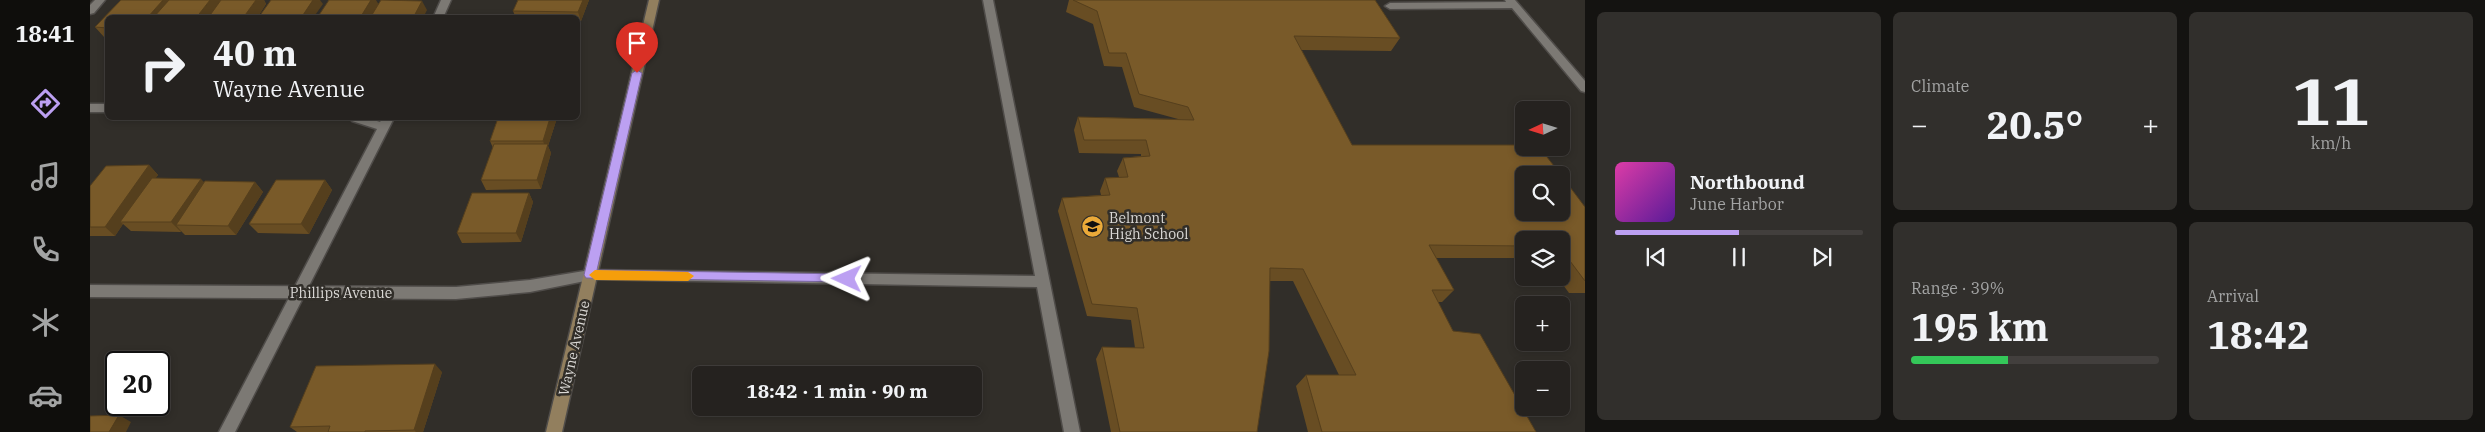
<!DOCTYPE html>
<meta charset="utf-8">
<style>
body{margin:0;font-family:"IBM Plex Serif",serif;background:#312f2c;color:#f1f3f6;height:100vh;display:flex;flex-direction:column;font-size:19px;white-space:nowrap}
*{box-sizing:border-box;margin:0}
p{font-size:16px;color:#a3a4a4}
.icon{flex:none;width:28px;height:28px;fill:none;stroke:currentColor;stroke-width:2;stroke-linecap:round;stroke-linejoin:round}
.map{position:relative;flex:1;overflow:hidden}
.side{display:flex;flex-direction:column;gap:12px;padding:12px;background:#141311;width:900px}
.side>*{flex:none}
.top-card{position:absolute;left:15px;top:15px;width:475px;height:105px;border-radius:8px;box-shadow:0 2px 8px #0003,0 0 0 1px #423f3d;background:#25221f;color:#f1f3f6;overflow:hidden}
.needle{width:32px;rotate:266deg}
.buttons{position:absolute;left:1425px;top:101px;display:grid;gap:10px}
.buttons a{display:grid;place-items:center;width:55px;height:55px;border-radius:8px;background:#25221f;box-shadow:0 2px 8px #0003,0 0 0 1px #423f3d;font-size:25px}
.speed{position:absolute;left:15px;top:351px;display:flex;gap:10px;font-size:25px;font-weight:700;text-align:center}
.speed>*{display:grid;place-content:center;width:65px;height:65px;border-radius:50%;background:#25221f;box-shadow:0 2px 8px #0003,0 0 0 1px #423f3d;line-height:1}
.speed .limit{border:2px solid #111;border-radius:8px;background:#fff;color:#111}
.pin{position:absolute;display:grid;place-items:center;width:42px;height:42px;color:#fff;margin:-51px -21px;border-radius:50% 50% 50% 0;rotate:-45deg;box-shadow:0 0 5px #0007}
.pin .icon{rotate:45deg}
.me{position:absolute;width:55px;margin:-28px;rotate:271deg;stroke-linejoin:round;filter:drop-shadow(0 0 4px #0008)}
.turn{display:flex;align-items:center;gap:18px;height:105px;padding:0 25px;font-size:22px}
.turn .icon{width:65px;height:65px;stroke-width:2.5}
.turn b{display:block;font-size:35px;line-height:42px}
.big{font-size:38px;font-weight:700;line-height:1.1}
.side .widget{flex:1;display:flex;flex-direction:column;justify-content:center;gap:8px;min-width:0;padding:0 18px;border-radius:8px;background:#312f2c}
.side .dial{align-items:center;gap:0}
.dial b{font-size:65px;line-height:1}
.song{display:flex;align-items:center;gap:15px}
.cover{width:60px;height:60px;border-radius:8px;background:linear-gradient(135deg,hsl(320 70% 55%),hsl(270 70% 35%))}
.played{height:5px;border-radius:2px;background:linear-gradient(90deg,#bca0f2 50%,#423f3d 50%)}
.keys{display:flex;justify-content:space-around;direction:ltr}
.heat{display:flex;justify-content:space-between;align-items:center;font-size:28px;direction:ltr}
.charge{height:8px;border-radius:4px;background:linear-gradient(90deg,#34c759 39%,#423f3d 0)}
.side .tiles{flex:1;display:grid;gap:12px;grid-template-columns:repeat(3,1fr)}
.widget:first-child{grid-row:span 2}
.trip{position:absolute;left:602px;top:366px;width:290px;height:50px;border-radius:8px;background:#25221f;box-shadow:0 2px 8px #0003,0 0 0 1px #423f3d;font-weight:700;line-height:50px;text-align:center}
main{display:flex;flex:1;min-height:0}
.tab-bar{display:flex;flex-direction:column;width:90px;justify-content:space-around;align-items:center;background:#0f0e0c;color:#a3a4a4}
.tab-bar .icon{width:35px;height:35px}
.tab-bar .selected{color:#bca0f2}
.tab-bar b{font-size:22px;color:#f1f3f6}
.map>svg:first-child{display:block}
</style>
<main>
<nav class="tab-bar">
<b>18:41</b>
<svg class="icon selected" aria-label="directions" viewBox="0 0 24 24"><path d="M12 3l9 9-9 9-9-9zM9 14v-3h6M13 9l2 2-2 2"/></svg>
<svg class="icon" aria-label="music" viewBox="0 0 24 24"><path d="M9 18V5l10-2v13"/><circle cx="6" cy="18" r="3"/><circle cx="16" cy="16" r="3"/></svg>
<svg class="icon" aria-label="phone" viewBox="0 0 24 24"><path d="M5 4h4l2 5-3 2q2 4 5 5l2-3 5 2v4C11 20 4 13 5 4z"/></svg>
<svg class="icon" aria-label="climate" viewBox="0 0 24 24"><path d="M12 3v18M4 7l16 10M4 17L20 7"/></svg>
<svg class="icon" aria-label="car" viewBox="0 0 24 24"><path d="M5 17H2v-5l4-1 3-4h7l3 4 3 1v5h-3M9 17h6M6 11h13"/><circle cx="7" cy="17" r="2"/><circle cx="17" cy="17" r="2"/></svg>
</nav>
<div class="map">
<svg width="1495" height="432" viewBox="0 0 1495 432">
<rect width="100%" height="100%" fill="#312e29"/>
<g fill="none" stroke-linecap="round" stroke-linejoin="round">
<defs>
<path id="service" d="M351,0H361L353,18H343Z
M893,0H903L990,432H974L947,287L495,279L493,275L495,271L500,270L945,276Z
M1415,0H1425L1495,81V92L1491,91L1422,8L1300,9L1295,6L1300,3L1416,2Z
M0,104H18V112H0Z
M260,118H277L290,122L293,118H304L145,432H129L287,129L262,121Z"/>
<path id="minor" d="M5,0H15L4,13L0,14V5Z"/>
<path id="tertiary" d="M500,270L505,271L507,275L505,279L440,292L366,299L0,297V285L366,287L440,280Z"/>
<path id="secondary" d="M559,0H569L472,432H456Z"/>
</defs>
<use href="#service" stroke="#4f4c49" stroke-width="3"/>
<use href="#minor" stroke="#4f4c49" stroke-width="3"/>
<use href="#tertiary" stroke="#4f4c49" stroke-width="3"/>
<use href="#secondary" stroke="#4f4c49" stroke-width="3"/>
<use href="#service" fill="#7c7974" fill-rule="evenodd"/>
<use href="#minor" fill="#7c7974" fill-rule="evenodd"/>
<use href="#tertiary" fill="#7c7974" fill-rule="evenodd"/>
<use href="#secondary" fill="#927f5e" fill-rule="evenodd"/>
</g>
<path fill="#684d23" d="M31,0H174L176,4L167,18H18V37H14L5,27Z
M499,0L491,21H488V18H426L423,11Z
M979,0H1285L1310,38L1301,51L1211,50L1262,145L1495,207V293H1479L1468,278H1471V240H1434V258H1346L1364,290L1352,302H1348L1363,331L1446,432H1218L1206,386L1216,375H1249L1203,281H1180L1167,432H1021L1006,359L1012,347L1045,348L1041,320L997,316L968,211L972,198L1011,195L1010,191L1015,178L1029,177L1027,171L1033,158L1051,156V154L989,153L984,130L988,117L1088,119L1044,107L1032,67L1014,66L1003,24L976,12Z
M408,118H467L458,146L461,153L451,189L396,190L391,180L403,148L400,141Z
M59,165L68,175L65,178L115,183L165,182L173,192L146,235H95L91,231V232L41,231L33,224L25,236H0V186Z
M235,180L242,190L219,234L168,233L159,224Z
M439,193L443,202L431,242L372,243L367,233Z
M352,372L333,432H207L200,427Z"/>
<path fill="#553f1d" d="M73,0H89L73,18H57Z
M120,0H131L121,18H106Z
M166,0H174L176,4L167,18H153Z
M223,0H230L233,4L223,18H211Z
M281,0H286L289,5L281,18H270Z
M493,0H499L491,21L488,12Z
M332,1L337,10L333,18H323Z
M460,118H467L458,146L461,153L451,189L447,180L456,149L453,141Z
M59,165L68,175L35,222H30L33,224L25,236L15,227Z
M111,179L120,188L86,225L91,231V232L81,222Z
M235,180L242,190L219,234L211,224Z
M165,182L173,192L146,235L138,226Z
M439,193L443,202L431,242L426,233Z
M345,364L352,372L333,432H326L324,430Z
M29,415L41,422L36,432H19Z"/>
<path fill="#795a29" stroke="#553f1d" d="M31,0H73L57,18H18V28L5,27Z
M79,0H120L106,18H63Z
M131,0H166L153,18H118Z
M181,0H223L211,18H168Z
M239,0H281L270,18H227Z
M291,0L332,1L323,18H280Z
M428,0H493L488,12L423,11Z
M983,0H1285L1310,38L1204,36L1262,145H1434V148H1450L1471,175H1434V212H1471V175L1495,207V281L1471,249V240H1434V246L1339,245L1364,290H1342L1363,331L1390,334L1446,432H1232L1216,375H1266L1213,269L1180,268L1179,351L1167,432H1030L1012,347L1054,348L1047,308L1002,304L972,198L1020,195L1015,178L1038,177L1033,158L1060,156L1056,140H994L988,117L1104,120L1098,107L1049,94L1036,53H1019L1007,11Z
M408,118H460L453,141H400Z
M404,144H458L447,180H391Z
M59,165L15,227H0V186L16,166Z
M62,178L111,179L81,222H30Z
M186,180H235L211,224H159Z
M115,181L165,182L138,226L86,225Z
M382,193H439L426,233H367Z
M345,364L324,430L275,431V432H238L240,426L200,427L226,366Z
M29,415L19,432H0V416Z"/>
<path fill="#bca0f2" stroke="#7a689d" d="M547,70L552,73L507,270L757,274L761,275L763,279L761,282L496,278L494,275L542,73Z"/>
<path fill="#f59e0b" d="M505,270L598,272L604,276L598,281L505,280L499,275Z"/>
<defs>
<symbol id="school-disc" viewBox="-11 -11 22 22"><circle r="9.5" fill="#ebaa39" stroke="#312e29"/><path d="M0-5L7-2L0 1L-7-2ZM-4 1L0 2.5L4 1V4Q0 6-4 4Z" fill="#111"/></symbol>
</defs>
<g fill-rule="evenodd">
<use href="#school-disc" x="990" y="214" width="25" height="25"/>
</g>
<g text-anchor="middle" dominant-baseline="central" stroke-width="5" stroke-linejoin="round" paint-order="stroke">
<g font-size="14" fill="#dad8d5" stroke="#312e29" text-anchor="start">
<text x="1019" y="218">Belmont<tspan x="1019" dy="16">High School</tspan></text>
</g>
<g font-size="14" fill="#dad8d5" stroke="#312e29">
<text x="251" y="293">Phillips Avenue</text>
<text transform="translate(484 348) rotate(-77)">Wayne Avenue</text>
</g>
</g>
</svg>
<div class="buttons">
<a><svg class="needle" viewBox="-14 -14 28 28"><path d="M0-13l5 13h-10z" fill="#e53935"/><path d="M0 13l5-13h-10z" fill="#a3a4a4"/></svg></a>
<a><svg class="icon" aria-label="search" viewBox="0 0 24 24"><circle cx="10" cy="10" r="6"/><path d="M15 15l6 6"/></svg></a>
<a><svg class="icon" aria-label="layers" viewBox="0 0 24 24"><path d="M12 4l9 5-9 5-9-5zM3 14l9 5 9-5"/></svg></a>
<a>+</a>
<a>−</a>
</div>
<div class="speed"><div class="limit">20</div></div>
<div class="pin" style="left:547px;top:73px;background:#d93025"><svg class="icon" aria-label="arrive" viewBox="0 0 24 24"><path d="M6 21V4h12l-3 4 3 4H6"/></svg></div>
<svg class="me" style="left:757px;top:279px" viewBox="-20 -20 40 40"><path d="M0-17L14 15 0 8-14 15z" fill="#bca0f2" stroke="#fff" stroke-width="4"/></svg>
<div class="trip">18:42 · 1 min · 90 m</div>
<div class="top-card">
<div class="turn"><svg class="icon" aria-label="right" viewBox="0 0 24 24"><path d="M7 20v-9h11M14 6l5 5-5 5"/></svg><div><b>40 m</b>Wayne Avenue</div></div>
</div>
</div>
<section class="side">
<div class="tiles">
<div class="widget">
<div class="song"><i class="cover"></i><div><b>Northbound</b><p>June Harbor</p></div></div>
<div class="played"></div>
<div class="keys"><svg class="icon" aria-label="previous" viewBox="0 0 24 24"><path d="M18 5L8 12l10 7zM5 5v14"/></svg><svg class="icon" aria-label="pause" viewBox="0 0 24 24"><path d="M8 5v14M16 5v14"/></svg><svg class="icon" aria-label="next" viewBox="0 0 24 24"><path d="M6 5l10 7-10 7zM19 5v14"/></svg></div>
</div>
<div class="widget"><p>Climate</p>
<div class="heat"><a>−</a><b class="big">20.5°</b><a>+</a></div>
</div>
<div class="widget dial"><b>11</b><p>km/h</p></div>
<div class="widget"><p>Range · 39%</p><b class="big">195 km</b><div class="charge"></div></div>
<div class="widget"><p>Arrival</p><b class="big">18:42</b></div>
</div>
</section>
</main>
